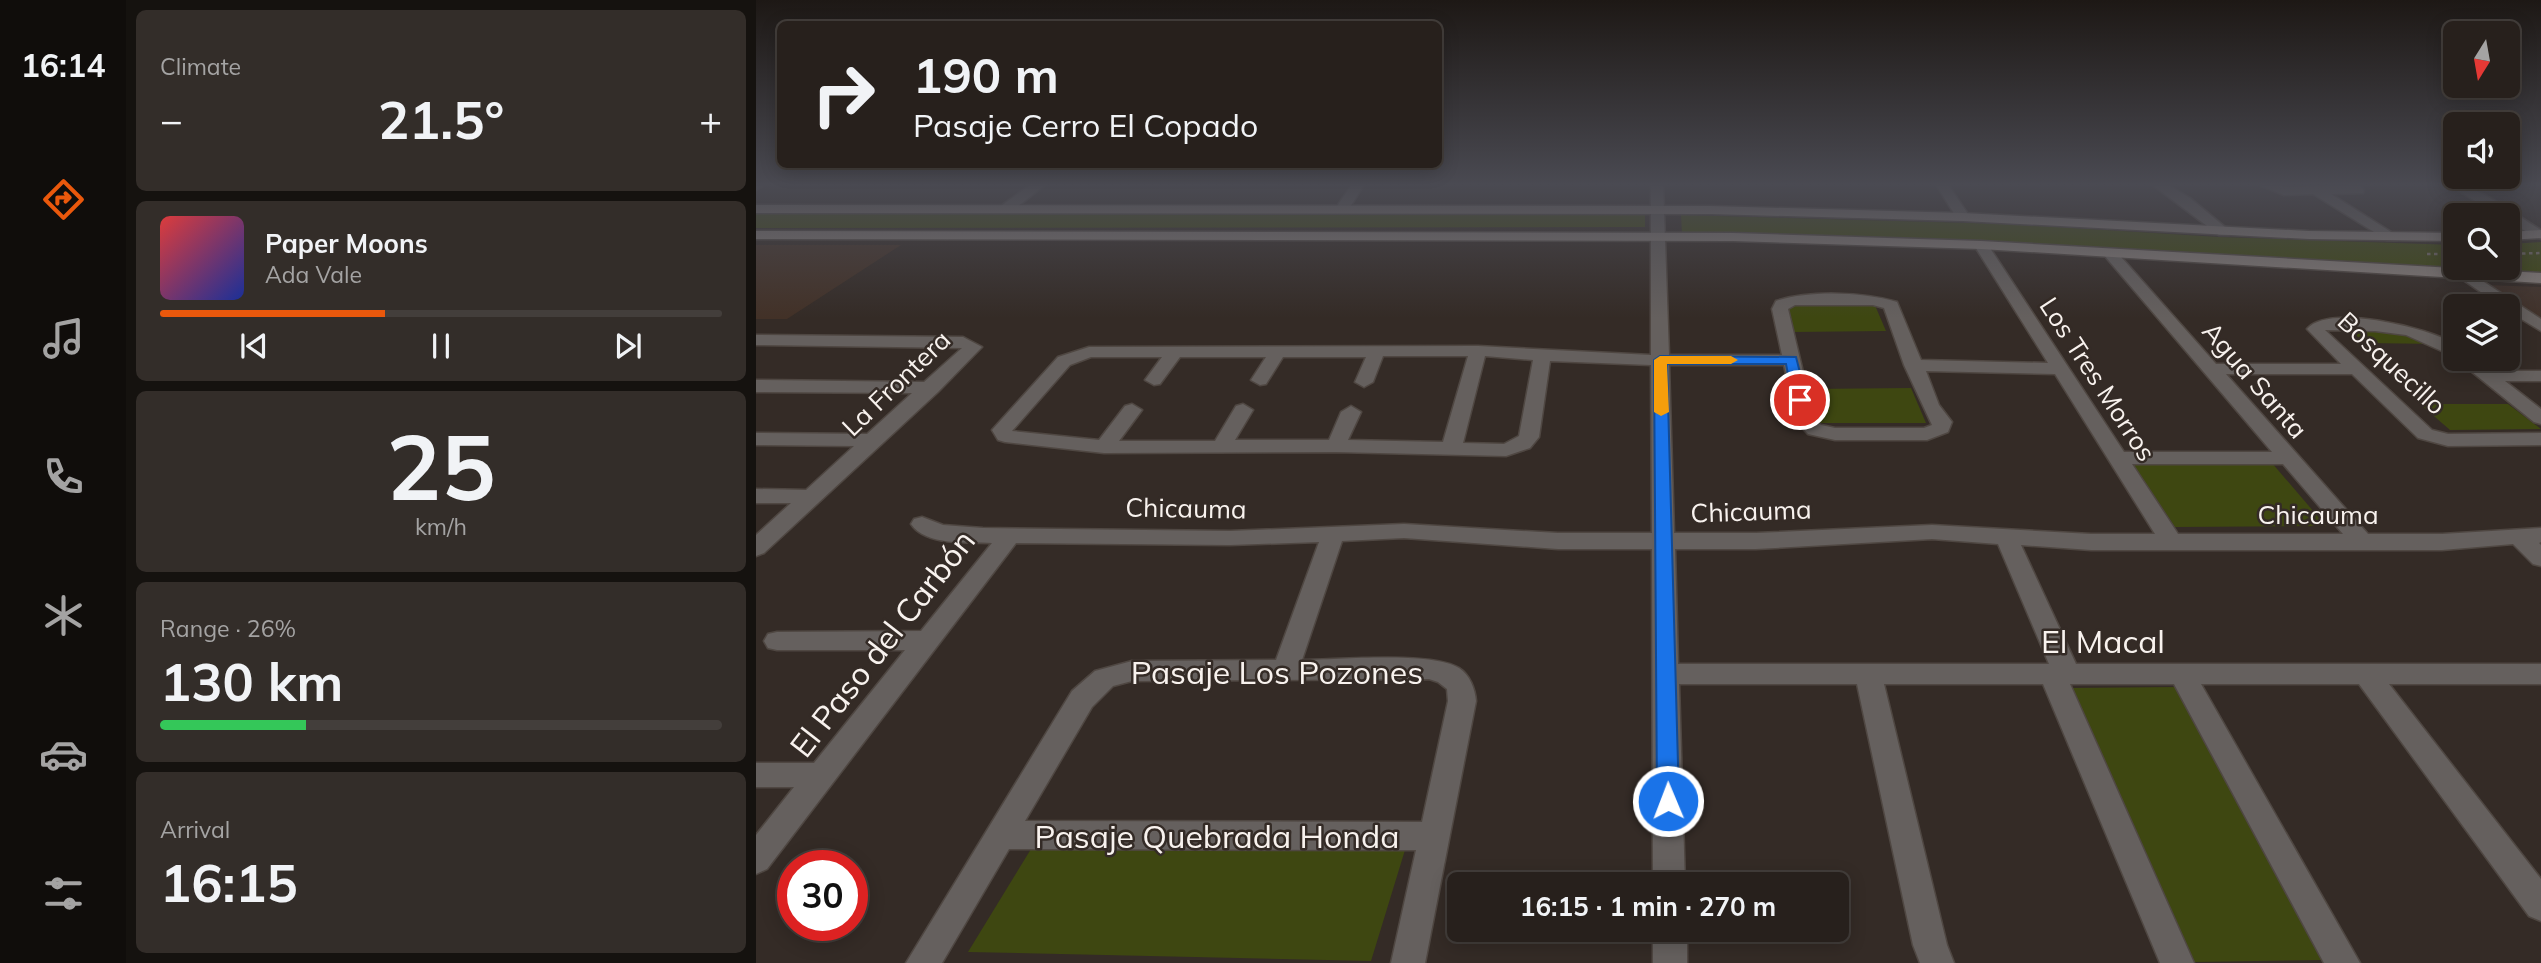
<!DOCTYPE html>
<meta charset="utf-8">
<style>
body{margin:0;font-family:Mulish,sans-serif;background:#332d29;color:#f1f3f6;height:100vh;display:flex;flex-direction:column;font-size:26px;white-space:nowrap}
*{box-sizing:border-box;margin:0}
p{font-size:23px;color:#a4a3a3}
.icon{flex:none;width:38px;height:38px;fill:none;stroke:currentColor;stroke-width:2;stroke-linecap:round;stroke-linejoin:round}
.map{position:relative;flex:1;overflow:hidden}
.panel{display:flex;flex-direction:column;gap:10px;padding:10px;background:#15120f;width:630px}
.panel>*{flex:none}
.guide{position:absolute;left:21px;top:21px;width:665px;height:147px;border-radius:10px;box-shadow:0 4px 18px #0003,0 0 0 2px #433e3b;background:#27201c;color:#f1f3f6;overflow:hidden}
.needle{width:46px;rotate:191deg}
.tools{position:absolute;left:1687px;top:21px;display:grid;gap:14px}
.tools a{display:grid;place-items:center;width:77px;height:77px;border-radius:10px;background:#27201c;box-shadow:0 4px 18px #0003,0 0 0 2px #433e3b;font-size:35px}
.speed{position:absolute;left:21px;top:850px;display:flex;gap:14px;font-size:35px;font-weight:700;text-align:center}
.speed>*{display:grid;place-content:center;width:91px;height:91px;border-radius:50%;background:#27201c;box-shadow:0 4px 18px #0003,0 0 0 2px #433e3b;line-height:1}
.speed .limit{border:10px solid #d22;background:#fff;color:#111}
.pin{position:absolute;display:grid;place-items:center;width:60px;height:60px;color:#fff;margin:-30px;border:4px solid #fff;border-radius:50%;box-shadow:0 2px 7px #0007}
.me{position:absolute;width:77px;margin:-38px;rotate:359deg;stroke-linejoin:round;filter:drop-shadow(0 0 5px #0008)}
.turn{display:flex;align-items:center;gap:24px;height:147px;padding:0 21px;font-size:32px}
.turn .icon{width:91px;height:91px;stroke-width:2.5}
.turn b{display:block;font-size:49px;line-height:60px}
.big{font-size:52px;font-weight:700;line-height:1.1}
.panel .tile{flex:1;display:flex;flex-direction:column;justify-content:center;gap:10px;min-width:0;padding:0 24px;border-radius:10px;background:#332d29}
.panel .dial{align-items:center;gap:0}
.dial b{font-size:91px;line-height:1}
.song{display:flex;align-items:center;gap:21px}
.cover{width:84px;height:84px;border-radius:10px;background:linear-gradient(135deg,hsl(0 70% 55%),hsl(230 70% 35%))}
.played{height:7px;border-radius:4px;background:linear-gradient(90deg,#ea580c 40%,#433e3b 40%)}
.keys{display:flex;justify-content:space-around;direction:ltr}
.heat{display:flex;justify-content:space-between;align-items:center;font-size:38px;direction:ltr}
.charge{height:10px;border-radius:5px;background:linear-gradient(90deg,#34c759 26%,#433e3b 0)}
.trip{position:absolute;left:691px;top:872px;width:402px;height:70px;border-radius:10px;background:#27201c;box-shadow:0 4px 18px #0003,0 0 0 2px #433e3b;font-weight:700;line-height:70px;text-align:center}
main{display:flex;flex:1;min-height:0}
.dock{display:flex;flex-direction:column;width:126px;justify-content:space-around;align-items:center;background:#100d0b;color:#a4a3a3}
.dock .icon{width:49px;height:49px}
.dock .selected{color:#ea580c}
.dock b{font-size:32px;color:#f1f3f6}
.map>svg:first-child{display:block}
</style>
<main>
<nav class="dock">
<b>16:14</b>
<svg class="icon selected" aria-label="directions" viewBox="0 0 24 24"><path d="M12 3l9 9-9 9-9-9zM9 14v-3h6M13 9l2 2-2 2"/></svg>
<svg class="icon" aria-label="music" viewBox="0 0 24 24"><path d="M9 18V5l10-2v13"/><circle cx="6" cy="18" r="3"/><circle cx="16" cy="16" r="3"/></svg>
<svg class="icon" aria-label="phone" viewBox="0 0 24 24"><path d="M5 4h4l2 5-3 2q2 4 5 5l2-3 5 2v4C11 20 4 13 5 4z"/></svg>
<svg class="icon" aria-label="climate" viewBox="0 0 24 24"><path d="M12 3v18M4 7l16 10M4 17L20 7"/></svg>
<svg class="icon" aria-label="car" viewBox="0 0 24 24"><path d="M5 17H2v-5l4-1 3-4h7l3 4 3 1v5h-3M9 17h6M6 11h13"/><circle cx="7" cy="17" r="2"/><circle cx="17" cy="17" r="2"/></svg>
<svg class="icon" aria-label="filters" viewBox="0 0 24 24"><path d="M4 7h16M4 17h16"/><circle cx="9" cy="7" r="2"/><circle cx="15" cy="17" r="2"/></svg>
</nav>
<section class="panel">
<div class="tile"><p>Climate</p>
<div class="heat"><a>−</a><b class="big">21.5°</b><a>+</a></div>
</div>
<div class="tile">
<div class="song"><i class="cover"></i><div><b>Paper Moons</b><p>Ada Vale</p></div></div>
<div class="played"></div>
<div class="keys"><svg class="icon" aria-label="previous" viewBox="0 0 24 24"><path d="M18 5L8 12l10 7zM5 5v14"/></svg><svg class="icon" aria-label="pause" viewBox="0 0 24 24"><path d="M8 5v14M16 5v14"/></svg><svg class="icon" aria-label="next" viewBox="0 0 24 24"><path d="M6 5l10 7-10 7zM19 5v14"/></svg></div>
</div>
<div class="tile dial"><b>25</b><p>km/h</p></div>
<div class="tile"><p>Range · 26%</p><b class="big">130 km</b><div class="charge"></div></div>
<div class="tile"><p>Arrival</p><b class="big">16:15</b></div>
</section>
<div class="map">
<svg width="1785" height="963" viewBox="0 0 1785 963">
<rect width="100%" height="100%" fill="#342b26"/>
<path fill="#423127" d="M0,245H145L31,319H0Z"/>
<path fill="#41322a" d="M1731,285L1785,287V319Z"/>
<path fill="#3e4711" d="M0,212L889,215V227L0,228Z
M925,215L1250,224L1463,237L1699,245V268H1752V244L1785,242V274L1227,241L926,233Z
M1118,303L1130,331L1037,332L1029,304Z
M1595,331L1653,333L1682,344L1609,343Z
M1155,388L1170,423H1061L1052,389Z
M1664,404H1752L1785,429L1694,430Z
M1516,463L1570,526L1419,527L1377,464Z
M1421,687L1568,960L1438,962L1313,688Z
M275,849L649,850L615,961L212,952Z"/>
<g fill="none" stroke-linecap="round" stroke-linejoin="round">
<defs>
<path id="street" d="M0,183H12L0,190Z
M277,183H291L255,212H245V206Z
M597,183H609L591,212H581L579,209Z
M895,183H907L913,355H1026L1016,309L1020,301C1053,290 1108,292 1141,302L1165,360L1292,363L1218,245L1225,241L1232,245L1368,452H1516L1348,255L1346,252L1348,249H1358L1460,364H1585L1551,329C1572,303 1673,328 1699,344V357L1650,335L1619,331L1569,330L1676,430L1692,434L1785,433V445L1692,446L1662,438L1596,374H1470L1612,534H1686L1785,528V542L1783,543L1785,545V566L1777,564L1757,544L1686,550H1335L1265,545L1320,664H1785V684H1633L1785,879V921L1773,916L1603,684H1445L1604,963H1568L1418,684H1314L1438,963H1404L1287,684H1128L1191,945L1198,963H1164L1157,945L1101,684H923L929,884H897L896,549H802L648,538L586,541L546,660C582,660 674,651 703,668C714,675 719,689 720,701L669,963H635L660,850L253,849L186,963H150L316,691L339,671L376,661L520,660L563,542L474,545L260,543L11,869L0,874V835L38,787H0V763H58L149,650H21L12,648L8,641L12,634L21,632L165,631L236,543C213,542 169,546 155,524L158,519L166,517L187,525L227,528L474,531L648,524L802,533H896L895,365L794,361L783,437L774,448L750,456L580,452L348,453L249,442L242,440L236,430L302,357L333,347L722,346L895,355ZM1039,305H1117L1128,308L1148,365L1176,425L1168,428H1079L1065,425L1058,418L1032,309ZM627,356H712L687,442L592,440L605,412L595,406L585,412L573,440H479L497,410L487,404L480,406L459,441H363L386,410L376,404L369,406L343,440L256,431L314,365L335,357H406L389,380L398,385L404,384L424,357H510L495,380L504,385L510,384L527,357H610L599,382L608,387L617,382ZM729,356L777,360L763,436L748,444L707,443ZM913,365H1028L1039,420L1052,434L1079,440H1171L1192,432L1196,422L1183,405L1170,371L1299,374L1399,534H1335L1176,525L1000,533H918ZM1376,464H1527L1587,534H1422ZM1176,539L1242,544L1293,664H922L919,549H1000ZM673,679L682,682L691,689L692,701L666,822L269,821L336,707L357,686L376,681Z
M1179,183H1191L1214,217L1212,220H1202Z
M1394,183H1409L1434,198L1475,232L1473,235H1463Z
M1498,183H1517L1529,187L1591,186L1589,183H1602L1608,190L1607,193L1575,194L1643,237L1641,240H1631L1557,194L1528,195Z
M1690,183C1720,183 1758,214 1785,230V239L1752,222V215H1742Z
M1708,269L1785,319V331L1752,311V306H1745L1703,277L1700,274L1703,271Z
M0,335L207,337L226,347L182,392L8,553L0,556V535L35,503H0V489L50,490L98,446L0,445V433L111,434L156,393L0,392V380L168,382L206,348L0,345Z
M1700,359H1720L1735,371H1785V381H1749L1785,409V424L1778,422Z
M897,929H931V963H897Z"/>
<path id="secondary" d="M0,205L955,206L1207,213L1553,231L1699,233V241L1553,239L1207,221L955,214L0,213Z
M1785,230V238L1752,240V232Z
M0,231L977,233L1225,241L1785,273V283L1225,249L977,241L0,239Z"/>
</defs>
<use href="#street" stroke="#4f4742" stroke-width="3"/>
<use href="#secondary" stroke="#4f4742" stroke-width="3"/>
<path stroke="#746c67" stroke-width="2.5" stroke-dasharray="3.5 3.5" stroke-linecap="butt" d="M1671,254H1699
M1752,254L1785,253"/>
<use href="#street" fill="#65605e" fill-rule="evenodd"/>
<use href="#secondary" fill="#847c78" fill-rule="evenodd"/>
</g>
<linearGradient id="sky" x2="0" y2="1"><stop stop-color="#1d1815"/><stop offset="0.58" stop-color="#4a4a52"/><stop offset="1" stop-color="#4a4a52" stop-opacity="0"/></linearGradient>
<rect width="1785" height="318" fill="url(#sky)"/>
<path fill="#1a73e8" stroke="#114b97" stroke-width="2" d="M904,356L1040,357L1051,400L1044,404L1037,400L1030,364H911L923,801L920,808L912,811L904,808L901,801L898,360Z"/>
<path fill="#f59e0b" d="M904,356H975L982,360L975,364H911L913,412L905,416L898,412V360Z"/>
<g text-anchor="middle" dominant-baseline="central" stroke-width="5" stroke-linejoin="round" paint-order="stroke">
<g font-size="26" fill="#f8f2ee" stroke="#342b26">
<text transform="translate(1636 363) rotate(43)">Bosquecillo</text>
<text transform="translate(1342 379) rotate(57)">Los Tres Morros</text>
<text transform="translate(1499 380) rotate(49)">Agua Santa</text>
<text transform="translate(140 383) rotate(-44)">La Frontera</text>
<text transform="translate(430 508) rotate(1)">Chicauma</text>
<text transform="translate(995 511) rotate(-2)">Chicauma</text>
<text x="1562" y="514">Chicauma</text>
</g>
<g font-size="32" fill="#f8f2ee" stroke="#342b26">
<text x="1347" y="641">El Macal</text>
<text transform="translate(126 643) rotate(-52)">El Paso del Carbón</text>
<text x="521" y="672">Pasaje Los Pozones</text>
<text x="461" y="836">Pasaje Quebrada Honda</text>
</g>
</g>
</svg>
<div class="tools">
<a><svg class="needle" viewBox="-14 -14 28 28"><path d="M0-13l5 13h-10z" fill="#e53935"/><path d="M0 13l5-13h-10z" fill="#a4a3a3"/></svg></a>
<a><svg class="icon" aria-label="sound" viewBox="0 0 24 24"><path d="M4 9h4l5-4v14l-5-4H4zM17 9q2 3 0 6"/></svg></a>
<a><svg class="icon" aria-label="search" viewBox="0 0 24 24"><circle cx="10" cy="10" r="6"/><path d="M15 15l6 6"/></svg></a>
<a><svg class="icon" aria-label="layers" viewBox="0 0 24 24"><path d="M12 4l9 5-9 5-9-5zM3 14l9 5 9-5"/></svg></a>
</div>
<div class="speed"><div class="limit">30</div></div>
<div class="pin" style="left:1044px;top:400px;background:#d93025"><svg class="icon" aria-label="arrive" viewBox="0 0 24 24"><path d="M6 21V4h12l-3 4 3 4H6"/></svg></div>
<svg class="me" style="left:912px;top:801px" viewBox="-20 -20 40 40"><circle r="17" fill="#1a73e8" stroke="#fff" stroke-width="3"/><path d="M0-11L8 9 0 5-8 9z" fill="#fff"/></svg>
<div class="trip">16:15 · 1 min · 270 m</div>
<div class="guide">
<div class="turn"><svg class="icon" aria-label="right" viewBox="0 0 24 24"><path d="M7 20v-9h11M14 6l5 5-5 5"/></svg><div><b>190 m</b>Pasaje Cerro El Copado</div></div>
</div>
</div>
</main>
